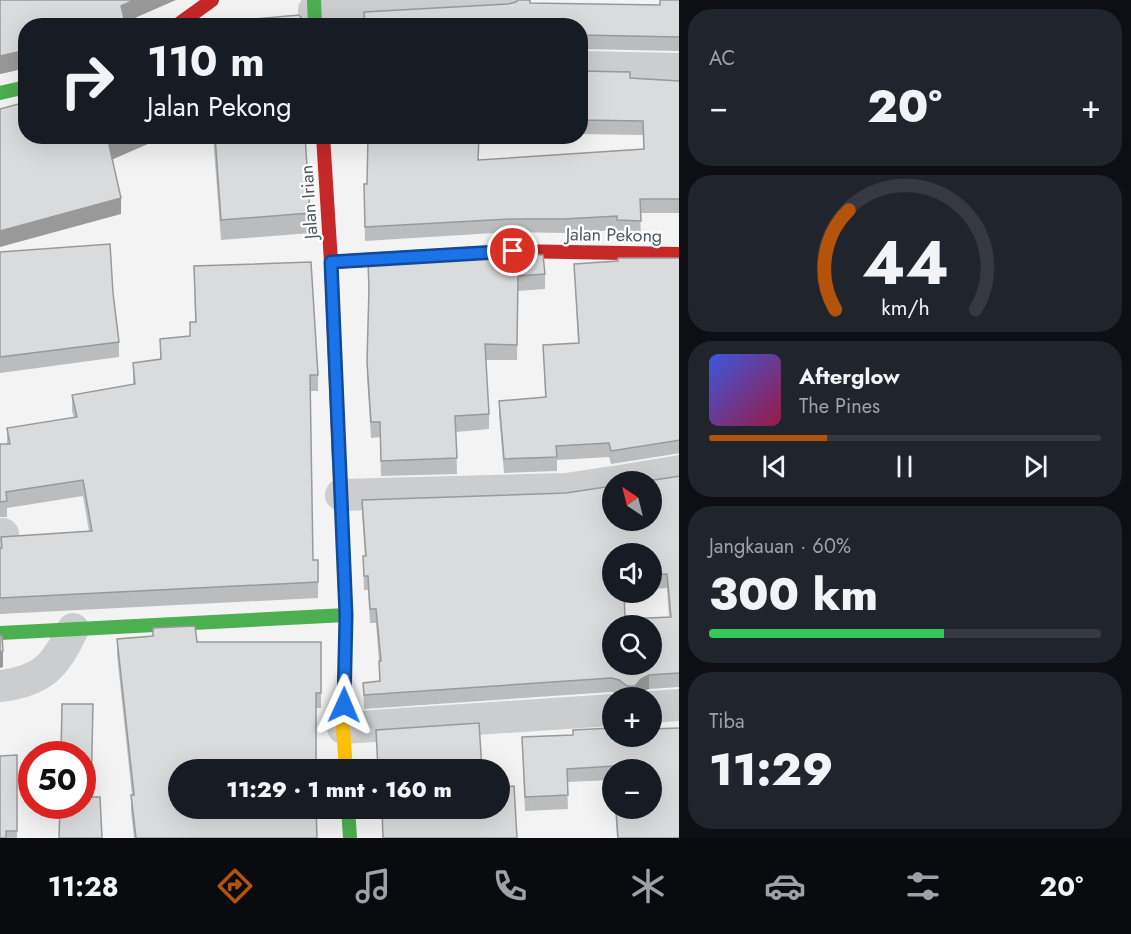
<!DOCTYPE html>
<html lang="id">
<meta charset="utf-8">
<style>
body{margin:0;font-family:Jost,sans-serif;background:#20242c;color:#f1f3f6;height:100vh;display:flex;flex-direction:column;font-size:22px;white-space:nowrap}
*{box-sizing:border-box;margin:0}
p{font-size:20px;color:#9ea1a6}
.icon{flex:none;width:33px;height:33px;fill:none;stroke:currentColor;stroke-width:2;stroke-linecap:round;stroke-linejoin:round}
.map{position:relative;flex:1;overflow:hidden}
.drawer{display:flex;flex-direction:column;gap:9px;padding:9px;background:#0d0f14;width:452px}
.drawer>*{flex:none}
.banner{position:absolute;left:18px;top:18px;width:570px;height:126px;border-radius:24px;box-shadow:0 6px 24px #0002;background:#171b24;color:#f1f3f6;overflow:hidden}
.needle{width:39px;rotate:325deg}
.controls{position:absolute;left:602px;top:471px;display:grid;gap:12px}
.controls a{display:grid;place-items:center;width:60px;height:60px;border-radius:50%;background:#171b24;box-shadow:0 6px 24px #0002;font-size:30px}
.speed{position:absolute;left:18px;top:741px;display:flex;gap:12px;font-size:30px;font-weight:700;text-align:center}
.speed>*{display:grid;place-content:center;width:78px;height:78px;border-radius:50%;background:#171b24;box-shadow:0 6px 24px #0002;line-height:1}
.speed .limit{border:9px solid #d22;background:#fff;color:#111}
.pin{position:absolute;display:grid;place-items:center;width:51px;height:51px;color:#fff;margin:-26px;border:3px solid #fff;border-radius:50%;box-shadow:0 2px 6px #0007}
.me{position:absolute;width:66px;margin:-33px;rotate:1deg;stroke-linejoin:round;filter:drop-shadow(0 0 4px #0008)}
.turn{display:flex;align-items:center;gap:21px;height:126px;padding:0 30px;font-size:27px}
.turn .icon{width:78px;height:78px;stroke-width:2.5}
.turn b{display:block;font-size:42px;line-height:51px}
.big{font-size:45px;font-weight:800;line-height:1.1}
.drawer .widget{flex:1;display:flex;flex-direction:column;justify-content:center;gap:9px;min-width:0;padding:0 21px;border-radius:24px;background:#20242c}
.drawer .dial{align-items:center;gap:0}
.dial svg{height:156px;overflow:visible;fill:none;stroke:#363941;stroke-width:7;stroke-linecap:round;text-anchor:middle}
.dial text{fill:#f1f3f6;stroke:none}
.song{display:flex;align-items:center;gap:18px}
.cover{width:72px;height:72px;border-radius:9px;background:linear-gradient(135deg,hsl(230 70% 55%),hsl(340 70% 35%))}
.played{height:6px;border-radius:3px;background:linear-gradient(90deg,#b45309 30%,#363941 30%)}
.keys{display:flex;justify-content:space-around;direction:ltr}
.heat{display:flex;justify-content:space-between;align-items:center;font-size:33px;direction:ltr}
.charge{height:9px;border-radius:4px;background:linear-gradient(90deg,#34c759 60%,#363941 0)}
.trip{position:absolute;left:168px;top:759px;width:342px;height:60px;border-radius:30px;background:#171b24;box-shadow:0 6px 24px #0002;font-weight:800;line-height:60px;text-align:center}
.tabs{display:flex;height:96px;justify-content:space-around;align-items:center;background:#090b0e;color:#9ea1a6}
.tabs .icon{width:42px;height:42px}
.tabs .on{color:#b45309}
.tabs b{font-size:27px;color:#f1f3f6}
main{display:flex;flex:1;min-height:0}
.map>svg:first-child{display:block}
</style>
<main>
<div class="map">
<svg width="680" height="838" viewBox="0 0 680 838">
<rect width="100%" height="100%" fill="#f3f3f3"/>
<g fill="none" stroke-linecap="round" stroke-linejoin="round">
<path stroke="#cbcdce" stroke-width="32" d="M314,10L507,0
M580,67L680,69
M614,482L680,471
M341,495L566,489L612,482
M0,534H3
M0,686C42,681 55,667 73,629
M651,707L680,705
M343,728L612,710"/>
<path stroke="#4caf50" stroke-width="14" d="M314,0L315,26
M0,93L26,87
M0,633L346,615
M348,808L350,838"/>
<path stroke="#ffc107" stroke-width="14" d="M339,458L346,615L343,728L346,770"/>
<path stroke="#c62828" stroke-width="14" d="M176,26L212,0
M323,136L331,262L339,458
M331,262L513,251L680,254"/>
</g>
<path fill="#bbbcbd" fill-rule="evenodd" d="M0,0L26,26V69H22L0,74Z
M660,0H680V51L580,49V26H364V12L508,4L516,2L530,3L660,5Z
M580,71L630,78L680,81V213H640L641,235L617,234V230L564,233L512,232L365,241L364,184L478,160L643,149V135L580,134Z
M213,136H305L310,213V233L221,240Z
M0,252L113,293L119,342V357L0,373Z
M680,258V453L611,464L609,457L557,460V471L504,473L499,414V401L545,397L543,345L578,343L574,264Z
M368,263L545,274V289L518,291L517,360H486L489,414V429L456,432L457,474L381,476L380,437L371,438L367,377L369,299Z
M194,266L318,375V391H310L313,560L318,582V598L0,614V548H1V537L89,531L83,496L7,508V517H0V444H7V428L74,418L72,411V395L133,384V363L160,359V339L190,336L195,322Z
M680,476V687L649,689L641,692L636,698H624L619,694L611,692L364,709L363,683L379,681V661L376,623H370L368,590H364L363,556H365L362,514V500L566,493ZM612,554H651V589L667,588L669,617L625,619Z
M153,628L197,642H321V708H316V770H178L317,838H134L131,811V795H132L117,655V639L153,636Z
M612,728V736H651V729L680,728V838H617L615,808H651V770H612V780L567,782L568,809L525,811L522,737L573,735V730Z
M17,755V838H0Z"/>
<path fill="#99999a" d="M134,0H176L121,24V6Z
M22,51V69L0,74V56Z
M128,136H166L109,161V145Z
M121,198V214L0,247V231Z
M3,651V667L0,668V652Z
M649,675V689L641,692L636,698H635V686L641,679Z"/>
<path fill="#dadbdc" stroke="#99999a" stroke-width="1.5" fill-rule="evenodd" d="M0,0H134L121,6L126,26H26V51H22L0,56Z
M518,0H530V3L660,5V0H680V37L580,35V26H365L364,12L508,4L516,2Z
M299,15L304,21V26H227L241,20Z
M580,71L630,72V78L680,81V199H640L641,221L617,220V216L564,219H512L365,227L364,184H367L368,136H479L478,160L644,149L643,121L580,120Z
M26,102V136H128L109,145L121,198L0,231V109Z
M215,136H305L310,213L221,220Z
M110,244L113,293L119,342L0,357V252Z
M513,254L543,255L545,274L518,276L517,345L485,344L489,414L455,416L457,458L381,461L380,422H371L367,362L369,288L368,263Z
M618,258H680V440L611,451L609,443L556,446L557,457L504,459L499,401L546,397L543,345L579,343L574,264L618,261Z
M311,262L318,375H310L313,560H318V582L0,598V548H2L1,537L92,531L83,480L6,492L7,501L0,502V444H10L7,428L77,417L72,395L135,384L133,363L161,359L160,339L190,336V322H196L194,266Z
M680,476V673L649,675L641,679L635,686H627L619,680L611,678L364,695L363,683L380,681L379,661H381L376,609H370L368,576H364L363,556H366L362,500L566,493L612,486V520H651V482H641ZM612,554H651V575L667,574L671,617L625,619L624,592H612ZM612,626H651V664H612Z
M195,626L197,642H321V693H316V762H313L314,770H178V808H316L317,838H136L131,795H134L117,639L153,636V628Z
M0,635L2,636L3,651L0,652Z
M62,704H93L91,797H100L102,838H59L60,806H82V754H61Z
M479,723L482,770H378L376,730Z
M612,728V736H651V729L680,728V838H618L616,808H651V770H614V766L567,769L568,795L525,797L522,737L573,735V730Z
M17,755V831H6V838H0V756Z
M514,786L517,838H383L382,808H500V787Z"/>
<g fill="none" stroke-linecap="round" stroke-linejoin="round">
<defs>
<path id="route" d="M344,705L346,615L331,262L513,251"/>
</defs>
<use href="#route" stroke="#114b97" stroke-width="15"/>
<use href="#route" stroke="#1a73e8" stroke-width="10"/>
</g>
<g text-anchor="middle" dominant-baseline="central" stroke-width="4.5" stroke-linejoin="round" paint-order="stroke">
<g font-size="18" fill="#4b575e" stroke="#fff">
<text transform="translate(309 202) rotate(-94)">Jalan Irian</text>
<text transform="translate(614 235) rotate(1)">Jalan Pekong</text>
</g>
</g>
</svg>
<div class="controls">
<a><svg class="needle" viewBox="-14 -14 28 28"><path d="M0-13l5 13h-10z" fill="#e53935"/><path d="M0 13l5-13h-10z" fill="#9ea1a6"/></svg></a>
<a><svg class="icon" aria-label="sound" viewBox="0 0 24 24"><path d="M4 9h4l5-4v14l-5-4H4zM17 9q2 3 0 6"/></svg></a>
<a><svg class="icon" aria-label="search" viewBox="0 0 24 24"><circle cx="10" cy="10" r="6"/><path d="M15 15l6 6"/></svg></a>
<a>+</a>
<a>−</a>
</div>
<div class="speed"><div class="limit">50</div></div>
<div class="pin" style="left:513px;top:251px;background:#d93025"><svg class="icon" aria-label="arrive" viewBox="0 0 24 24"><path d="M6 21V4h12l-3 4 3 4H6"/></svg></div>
<svg class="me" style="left:344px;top:705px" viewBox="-20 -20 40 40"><path d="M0-17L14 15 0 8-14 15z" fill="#1a73e8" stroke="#fff" stroke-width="4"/></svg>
<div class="trip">11:29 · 1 mnt · 160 m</div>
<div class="banner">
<div class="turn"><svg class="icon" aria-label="right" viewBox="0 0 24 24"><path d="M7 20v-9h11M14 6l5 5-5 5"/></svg><div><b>110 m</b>Jalan Pekong</div></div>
</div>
</div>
<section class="drawer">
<div class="widget"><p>AC</p>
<div class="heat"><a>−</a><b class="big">20°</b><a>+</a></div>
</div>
<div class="widget dial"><svg viewBox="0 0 100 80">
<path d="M14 69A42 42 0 1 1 86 69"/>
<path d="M14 69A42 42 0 0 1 21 18" stroke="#b45309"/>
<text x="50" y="56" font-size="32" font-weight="700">44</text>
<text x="50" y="72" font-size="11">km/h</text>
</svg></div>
<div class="widget">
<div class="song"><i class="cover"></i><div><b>Afterglow</b><p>The Pines</p></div></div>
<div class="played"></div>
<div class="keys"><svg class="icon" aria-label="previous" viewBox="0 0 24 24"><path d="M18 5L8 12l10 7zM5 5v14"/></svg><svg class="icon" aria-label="pause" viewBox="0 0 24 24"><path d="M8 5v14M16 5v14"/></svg><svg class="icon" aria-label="next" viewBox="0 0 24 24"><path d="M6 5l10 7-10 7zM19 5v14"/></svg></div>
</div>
<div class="widget"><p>Jangkauan · 60%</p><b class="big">300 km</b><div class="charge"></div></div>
<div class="widget"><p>Tiba</p><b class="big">11:29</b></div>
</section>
</main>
<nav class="tabs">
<b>11:28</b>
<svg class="icon on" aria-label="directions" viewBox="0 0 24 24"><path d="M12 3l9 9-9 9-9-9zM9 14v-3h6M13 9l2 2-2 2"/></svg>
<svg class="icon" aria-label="music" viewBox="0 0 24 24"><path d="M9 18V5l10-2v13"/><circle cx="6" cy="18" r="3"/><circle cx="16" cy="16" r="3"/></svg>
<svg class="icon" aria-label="phone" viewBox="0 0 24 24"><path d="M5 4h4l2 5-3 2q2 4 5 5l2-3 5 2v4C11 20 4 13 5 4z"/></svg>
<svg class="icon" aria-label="climate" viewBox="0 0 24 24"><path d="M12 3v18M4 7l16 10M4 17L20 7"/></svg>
<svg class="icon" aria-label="car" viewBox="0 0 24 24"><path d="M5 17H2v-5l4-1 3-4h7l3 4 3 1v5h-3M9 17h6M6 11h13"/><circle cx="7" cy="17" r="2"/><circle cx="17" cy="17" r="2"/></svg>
<svg class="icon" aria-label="filters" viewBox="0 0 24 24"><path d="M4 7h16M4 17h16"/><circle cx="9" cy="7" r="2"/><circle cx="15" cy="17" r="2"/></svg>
<b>20°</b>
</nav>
